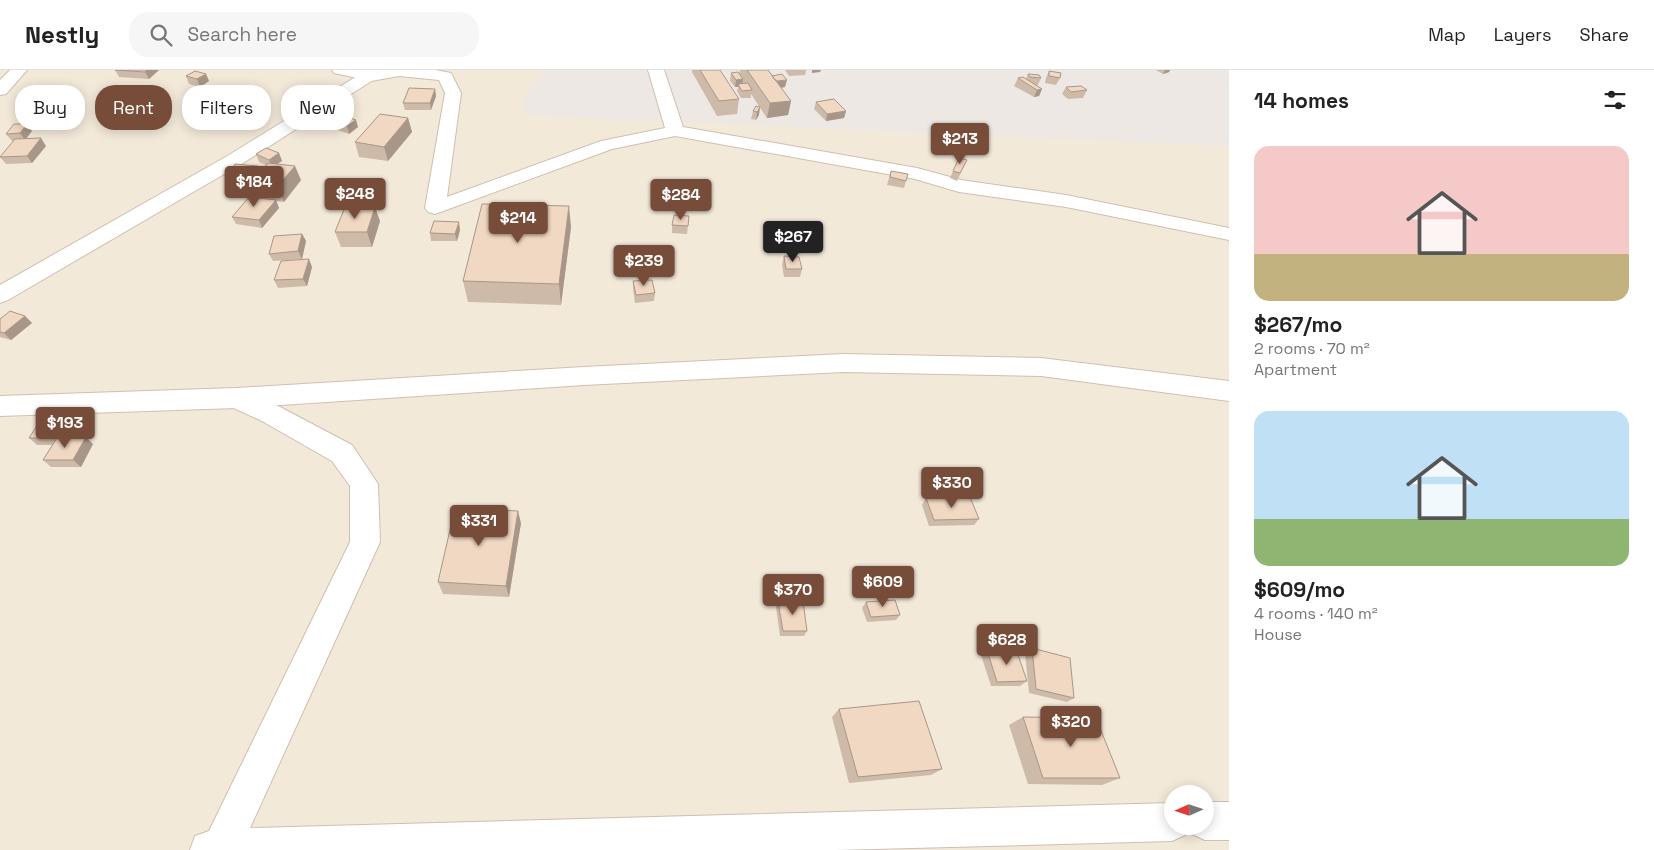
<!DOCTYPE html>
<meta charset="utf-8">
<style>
body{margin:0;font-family:"Space Grotesk",sans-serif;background:#f6f6f6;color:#222;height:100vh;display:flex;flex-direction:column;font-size:19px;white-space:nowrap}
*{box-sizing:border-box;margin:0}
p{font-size:16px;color:#767676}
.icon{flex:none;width:28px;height:28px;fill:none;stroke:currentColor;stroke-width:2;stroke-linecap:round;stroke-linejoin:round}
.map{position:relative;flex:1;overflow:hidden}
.panel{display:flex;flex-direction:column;background:#fff;width:425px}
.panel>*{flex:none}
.top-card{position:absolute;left:15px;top:15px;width:475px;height:45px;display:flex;gap:10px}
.needle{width:32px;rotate:267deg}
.fabs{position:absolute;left:1164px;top:715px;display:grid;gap:10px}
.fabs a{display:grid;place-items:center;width:50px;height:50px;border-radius:50%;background:#fff;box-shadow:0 2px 12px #0003;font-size:25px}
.price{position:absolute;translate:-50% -42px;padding:0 11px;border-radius:5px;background:#774c39;color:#fff;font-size:16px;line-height:32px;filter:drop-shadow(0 1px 2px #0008)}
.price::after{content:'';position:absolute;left:50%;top:30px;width:15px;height:11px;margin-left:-8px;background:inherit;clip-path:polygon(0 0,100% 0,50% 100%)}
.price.active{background:#222;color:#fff}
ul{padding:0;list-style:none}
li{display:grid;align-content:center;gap:10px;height:265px;padding:0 25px}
li span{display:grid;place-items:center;height:155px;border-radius:15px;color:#555}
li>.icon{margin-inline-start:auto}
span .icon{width:90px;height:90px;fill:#fffc;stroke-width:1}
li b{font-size:21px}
h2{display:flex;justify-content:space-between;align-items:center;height:60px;padding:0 25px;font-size:21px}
.pill{padding:0 18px;border-radius:20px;background:#fff;box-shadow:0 2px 12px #0003;font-size:18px;line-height:45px}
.pill.active{background:#774c39;color:#fff}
header{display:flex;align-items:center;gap:30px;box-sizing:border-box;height:70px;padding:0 25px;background:#fff;border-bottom:1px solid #e0e0e0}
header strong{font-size:24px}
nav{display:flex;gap:28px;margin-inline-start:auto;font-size:18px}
.search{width:350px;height:45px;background:#f6f6f6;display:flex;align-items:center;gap:12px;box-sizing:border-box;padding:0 18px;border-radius:20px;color:#767676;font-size:19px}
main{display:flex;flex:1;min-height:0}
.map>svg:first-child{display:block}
.residential{fill:#f3e9d9;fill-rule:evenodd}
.industrial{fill:#ede8e3}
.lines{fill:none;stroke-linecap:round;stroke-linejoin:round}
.minor-casing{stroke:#cebfb0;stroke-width:2}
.tertiary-casing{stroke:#cebfb0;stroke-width:2}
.secondary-casing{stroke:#d0c0ae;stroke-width:2}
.minor{fill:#fff;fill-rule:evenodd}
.tertiary{fill:#fff;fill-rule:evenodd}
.secondary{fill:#fff;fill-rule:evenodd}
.wall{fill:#cebaa8}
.shaded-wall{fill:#a89788}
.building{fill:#f0d8c3;stroke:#a89788}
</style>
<header>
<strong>Nestly</strong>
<div class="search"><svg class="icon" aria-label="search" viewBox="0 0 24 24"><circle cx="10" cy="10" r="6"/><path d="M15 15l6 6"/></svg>Search here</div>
<nav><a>Map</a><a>Layers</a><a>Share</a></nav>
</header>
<main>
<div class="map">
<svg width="1229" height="780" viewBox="0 0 1229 780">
<rect width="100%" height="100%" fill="#fcf6ea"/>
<path class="residential" d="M0,0H1229V780H0ZM1172,724H1205V756H1172Z"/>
<path class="industrial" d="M546,0H1229V76L523,45L524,27Z"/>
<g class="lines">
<defs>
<path id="minor" d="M10,0H27L6,24L0,25V10Z
M332,0H435L451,3L461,23L447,127L601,71L665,58L648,0H664L683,57L917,98L961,110L1066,125L1229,158V170L1066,137L959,122L915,109L675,66L612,79L435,144L428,142L425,138L445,23L439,10L399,6L371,11L334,3Z
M236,318L280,337L352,375L378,414L380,472L250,758L1172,733V756H1205V732H1229V770H1205L1192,764L1189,758L1185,765L1172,771L836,780H190L195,766L209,761L350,472V416L332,391L262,351L227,335L223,328L227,321Z"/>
<path id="tertiary" d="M367,0H386L384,3L243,93L8,230L0,233V215L229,85Z"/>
<path id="secondary" d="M844,284L1041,288L1229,311V331L1041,306L844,302L584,315L236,338L0,346V326L236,318L584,297Z"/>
</defs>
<use href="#minor" class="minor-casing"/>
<use href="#tertiary" class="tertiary-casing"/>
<use href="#secondary" class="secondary-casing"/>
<use href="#minor" class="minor"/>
<use href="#tertiary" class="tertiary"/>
<use href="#secondary" class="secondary"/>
</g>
<path class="wall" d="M115,0H159L149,9L119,7Z
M692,0H700L739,29L737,44L717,46L692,2Z
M740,0H768L772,6L785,17L781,18L791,31L788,45L767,48L751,24V28H741L737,21L738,17H735L730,11L731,3L739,4Z
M785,0H806L805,5L789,6Z
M1156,0H1170L1169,2L1163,4Z
M1049,1L1060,8L1056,15L1045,13L1046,8Z
M206,4L209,11L200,17L189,14L186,6Z
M1028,4L1041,8L1038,15H1036L1042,19L1039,26L1034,27L1014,16L1018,8L1026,9Z
M1066,17L1087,20L1083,28L1068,29L1062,24Z
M435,19L436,26L431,40H405L403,33Z
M228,24L216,42H201L197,34Z
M816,32L846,41L844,48L826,51L814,39Z
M756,36L759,45L756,50L751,49L753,41Z
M408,48L412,62L388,91L359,87L355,72Z
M335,52L358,57L349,64L338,60Z
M32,61L26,69L46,76L32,93L6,94L0,87L14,71H12L6,64Z
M279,83L282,91L277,94L301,110L284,132L276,131L279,138L262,158L236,154L232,147L256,128L250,114L253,111L233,110L229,102L261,101L266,95L259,92L256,84Z
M967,90L957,111L950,108L953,101Z
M891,101L906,111L904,118L887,115Z
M689,146L687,164L672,163V155Z
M380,151L372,177H341L335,162Z
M571,157L561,235L468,232L463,211Z
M460,160L457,171H431L430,163Z
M302,164L306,171L302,189L273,191L269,184Z
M784,186L802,199L800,207H784L782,194Z
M312,197L307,216L278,218L274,210Z
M633,211L655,223L654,231L635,233L633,219Z
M25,246L32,253L11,270L0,267V249Z
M76,353L68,367L93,374L81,397H51L43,390L52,375H37L29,368Z
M926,428L979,449L974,455L929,456L922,435Z
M521,453L509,527L443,524L438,512Z
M778,531L807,561L804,566H780L776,537Z
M866,532L900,545L896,550L867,552L862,538Z
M1032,578L1074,628L1067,632L1029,623L1025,584Z
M987,580L1027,611L1020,616H991L981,585Z
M839,639L942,699L931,705L849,713L832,647Z
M1023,647L1120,708L1102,715L1028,714L1009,655Z"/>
<path class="shaded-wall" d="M147,0H159L149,9L145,2Z
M812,0H821L820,2L812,3Z
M1165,0H1170L1169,2L1163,4Z
M206,4L209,11L200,17L197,9Z
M743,9L742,16L738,14V17H735L736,10Z
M787,10L785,17L773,19L774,12Z
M225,16L228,24L216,42L212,34Z
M435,19L436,26L431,40L430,33Z
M1042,19L1039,26L1034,27L1037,20Z
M791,31L788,45L767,48L770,33Z
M760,37L759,45L756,50L757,42Z
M846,41L844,48L826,51L827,44Z
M408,48L412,62L388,91L384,77Z
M356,50L358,57L349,64L347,56Z
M27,54L32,61L25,70L20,63Z
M41,68L46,76L32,93L27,86Z
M279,83L282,91L272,97L269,90Z
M258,96L262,103L256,111L252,103Z
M295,96L301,110L284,132L277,117Z
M276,130L279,138L262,158L259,150Z
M569,136L571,157L561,235L559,214Z
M375,137L380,151L372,177L367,162Z
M459,152L460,160L457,171L455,164Z
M302,164L306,171L302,189L298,181Z
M309,189L312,197L307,216L303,209Z
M25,246L32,253L11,270L4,263Z
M69,346L76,353L64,375L57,368Z
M86,367L93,374L81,397L73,390Z
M518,441L521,453L509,527L506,516Z"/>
<path class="building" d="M115,0H147L145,2Z
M700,0H720L739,29L719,31Z
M747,0H768L791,31L770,33Z
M195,1L206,4L197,9L186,6Z
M1049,1L1061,3L1060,8L1049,6Z
M738,2L743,9L736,10L731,3Z
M782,4L787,10L776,11L772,6Z
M1028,4L1039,5L1041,8L1030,7Z
M1023,7L1042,19L1037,20L1018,8Z
M748,13L752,20L742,21L738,14Z
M210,16H225L212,34H197Z
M1081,16L1087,20L1071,22L1066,17Z
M409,18L435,19L430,33H403Z
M834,29L846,41L827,44L816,32Z
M756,36L760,37L757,42L753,41Z
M380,44L408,48L384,77L355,72Z
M344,46L356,50L347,56L335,52Z
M14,54H27L20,63L6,64Z
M41,68L27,86L0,87L15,69Z
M266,78L279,83L269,90L256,84Z
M959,88L967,90L960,103L953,101Z
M268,93L295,96L277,117L250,114Z
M235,94L258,96L252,103L229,102Z
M891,101L908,104L906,111L890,107Z
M249,127L276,130L259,150L232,147Z
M482,134L569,136L559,214L463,211Z
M345,137H375L367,162H335Z
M674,145L689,146L688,156L672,155Z
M434,151L459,152L455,164L430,163Z
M302,164L298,181L269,184L274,166Z
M784,186L799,187L802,199H786Z
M309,189L303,209L274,210L281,191Z
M652,210L655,223L636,225L633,211Z
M10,241L25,246L4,263L0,262V249Z
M43,346H69L57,368H29Z
M86,367L73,390H43L57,368Z
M970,427L979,449L934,450L926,428Z
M455,438L518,441L506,516L438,512Z
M895,530L900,545L871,547L866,532Z
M778,531H803L807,561H783Z
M1032,578L1070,588L1074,628L1036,619Z
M1016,579L1027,611L997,612L987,580Z
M919,631L942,699L858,707L839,639Z
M1023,647L1096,648L1120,708H1043Z"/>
</svg>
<div class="fabs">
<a><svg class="needle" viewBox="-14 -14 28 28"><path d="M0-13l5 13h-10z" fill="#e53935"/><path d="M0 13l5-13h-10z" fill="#767676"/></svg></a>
</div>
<b class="price" style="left:960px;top:95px">$213</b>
<b class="price" style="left:254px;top:138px">$184</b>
<b class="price" style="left:355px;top:150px">$248</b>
<b class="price" style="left:681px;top:151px">$284</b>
<b class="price" style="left:518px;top:174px">$214</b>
<b class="price active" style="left:793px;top:193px">$267</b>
<b class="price" style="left:644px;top:217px">$239</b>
<b class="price" style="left:65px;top:379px">$193</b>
<b class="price" style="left:952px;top:439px">$330</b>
<b class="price" style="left:479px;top:477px">$331</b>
<b class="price" style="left:883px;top:538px">$609</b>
<b class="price" style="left:793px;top:546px">$370</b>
<b class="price" style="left:1007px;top:596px">$628</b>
<b class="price" style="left:1071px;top:678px">$320</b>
<div class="top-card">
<a class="pill">Buy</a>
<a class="pill active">Rent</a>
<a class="pill">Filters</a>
<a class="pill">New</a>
</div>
</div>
<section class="panel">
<h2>14 homes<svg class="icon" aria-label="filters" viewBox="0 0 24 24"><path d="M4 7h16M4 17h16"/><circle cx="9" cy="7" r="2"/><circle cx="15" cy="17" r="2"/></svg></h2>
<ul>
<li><span style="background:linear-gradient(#f6c9c9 70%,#c2b280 0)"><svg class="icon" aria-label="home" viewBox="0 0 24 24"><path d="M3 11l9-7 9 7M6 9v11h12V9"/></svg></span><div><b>$267/mo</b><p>2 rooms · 70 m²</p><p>Apartment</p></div></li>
<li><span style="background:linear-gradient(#bfe0f5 70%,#8fb573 0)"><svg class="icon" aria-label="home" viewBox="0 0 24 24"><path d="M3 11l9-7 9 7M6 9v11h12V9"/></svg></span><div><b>$609/mo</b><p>4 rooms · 140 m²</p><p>House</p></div></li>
</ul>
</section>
</main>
